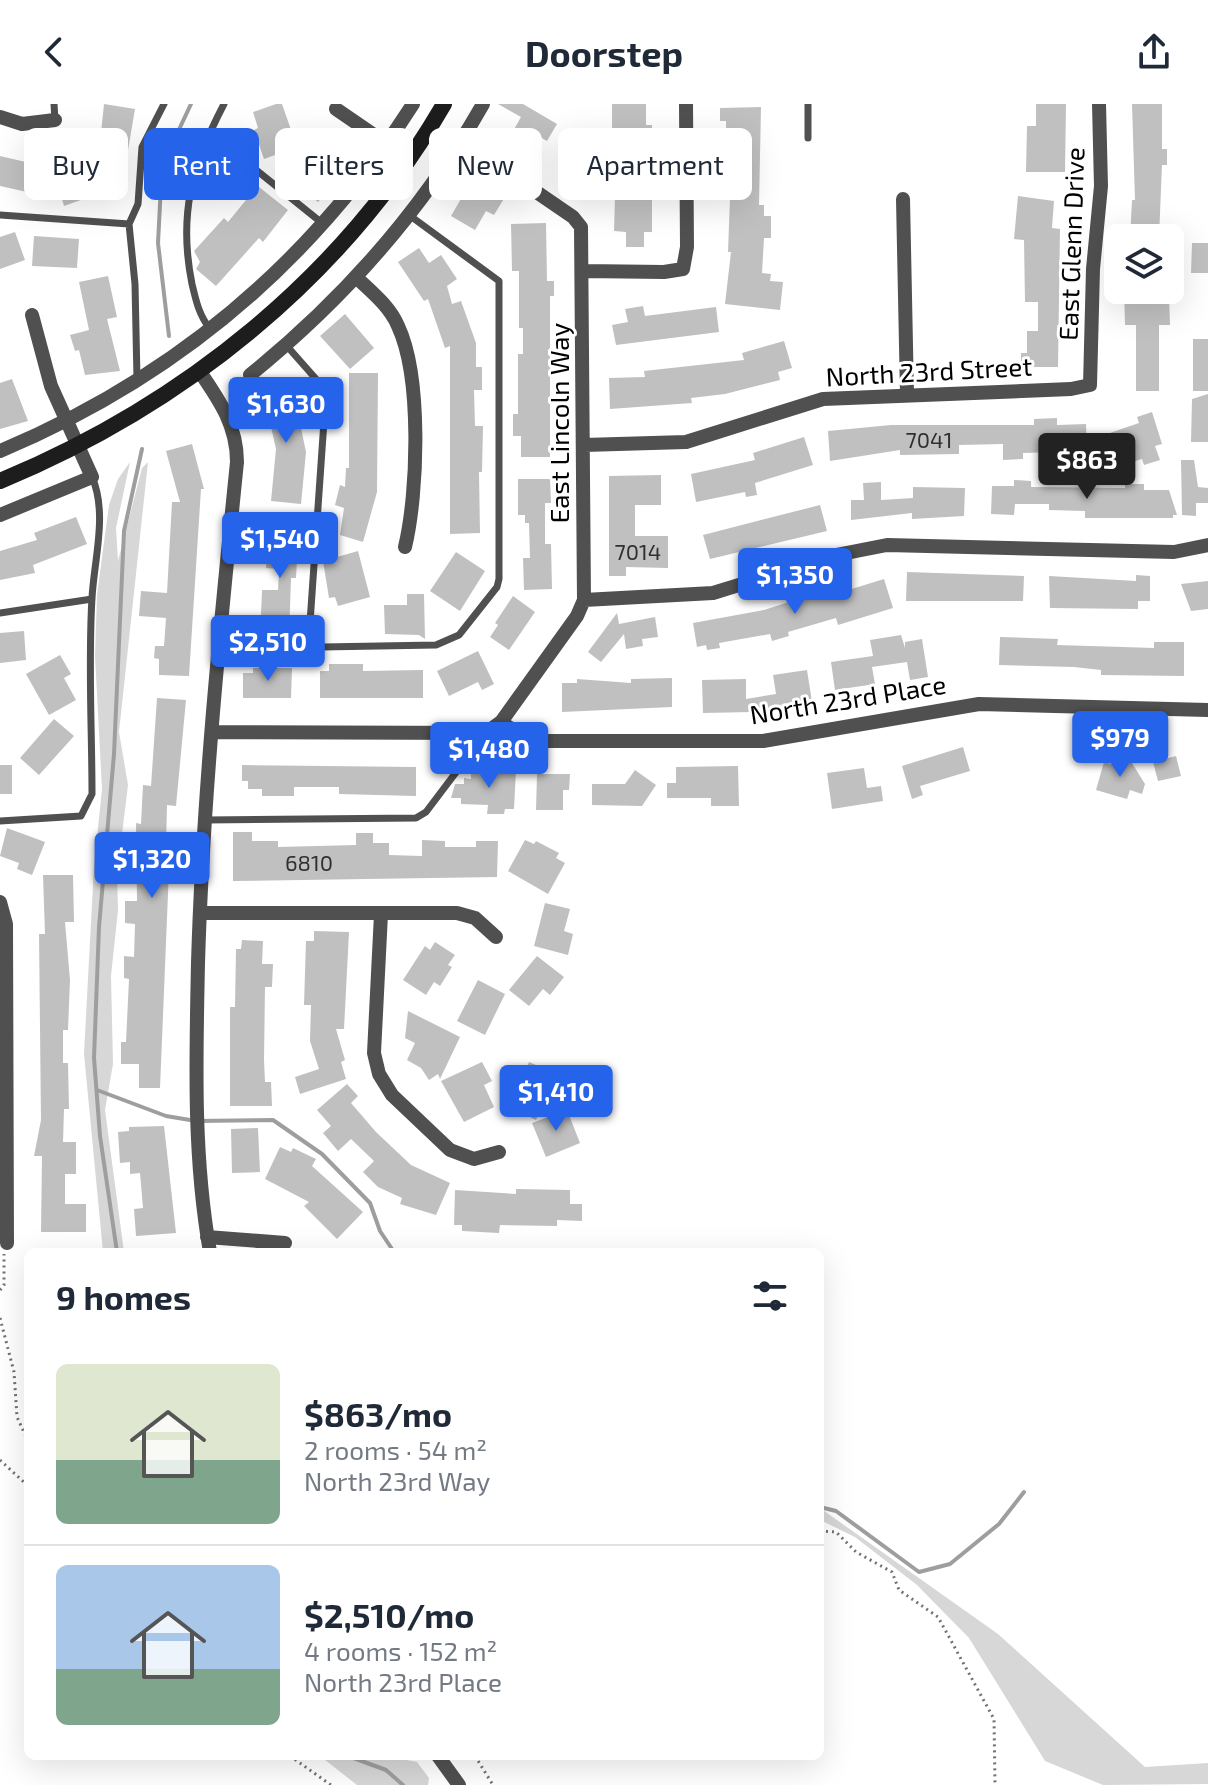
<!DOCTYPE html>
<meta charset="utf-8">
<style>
body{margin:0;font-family:"Exo 2",sans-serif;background:#f6f6f7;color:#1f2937;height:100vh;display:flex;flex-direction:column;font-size:30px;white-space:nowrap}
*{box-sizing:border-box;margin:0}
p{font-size:26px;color:#747a83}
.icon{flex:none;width:44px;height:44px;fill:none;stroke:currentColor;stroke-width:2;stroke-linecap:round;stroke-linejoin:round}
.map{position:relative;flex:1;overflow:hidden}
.panel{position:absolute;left:24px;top:1144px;width:800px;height:512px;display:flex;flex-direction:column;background:#fff;border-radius:12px;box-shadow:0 8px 32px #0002}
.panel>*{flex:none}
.top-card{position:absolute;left:24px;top:24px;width:800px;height:72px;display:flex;gap:16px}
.controls{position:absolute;left:1104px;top:120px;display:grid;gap:16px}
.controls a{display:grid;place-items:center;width:80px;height:80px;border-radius:12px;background:#fff;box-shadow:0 8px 32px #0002;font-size:40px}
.price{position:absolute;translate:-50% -68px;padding:0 18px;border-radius:8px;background:#2563eb;color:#fff;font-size:26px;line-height:52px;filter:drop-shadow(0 2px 4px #0008)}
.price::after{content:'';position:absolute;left:50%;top:48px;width:24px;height:18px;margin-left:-12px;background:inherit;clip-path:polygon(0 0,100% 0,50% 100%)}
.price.selected{background:#222;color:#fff}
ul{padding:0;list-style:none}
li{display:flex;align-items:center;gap:24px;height:200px;padding:0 32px}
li+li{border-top:2px solid #e0e1e3}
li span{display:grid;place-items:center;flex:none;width:224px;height:160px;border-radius:12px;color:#555}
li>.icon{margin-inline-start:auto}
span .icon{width:96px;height:96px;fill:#fffc;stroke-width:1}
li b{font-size:34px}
h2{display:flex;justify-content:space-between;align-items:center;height:96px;padding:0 32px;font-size:34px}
.pill{padding:0 28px;border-radius:12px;background:#fff;box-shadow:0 8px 32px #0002;font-size:28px;line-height:72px}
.pill.selected{background:#2563eb;color:#fff}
header{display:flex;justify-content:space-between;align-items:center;height:104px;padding:0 32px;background:#fff;font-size:36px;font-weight:700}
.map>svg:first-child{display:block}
.green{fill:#d7d7d7}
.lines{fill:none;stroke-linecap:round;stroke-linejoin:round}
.stream{stroke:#9e9e9e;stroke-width:4}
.building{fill:#c0c0c0}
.path{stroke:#727272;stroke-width:3;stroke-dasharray:2 4;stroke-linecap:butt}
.lane{stroke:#505050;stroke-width:7}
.street{stroke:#505050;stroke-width:14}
.secondary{stroke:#1d1d1d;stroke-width:16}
.labels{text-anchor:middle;stroke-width:6;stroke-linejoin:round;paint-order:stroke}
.number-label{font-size:22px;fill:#303030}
.street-label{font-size:26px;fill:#000;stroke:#fff}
</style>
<header><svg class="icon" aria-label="back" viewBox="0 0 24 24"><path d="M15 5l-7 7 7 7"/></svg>Doorstep<svg class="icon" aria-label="share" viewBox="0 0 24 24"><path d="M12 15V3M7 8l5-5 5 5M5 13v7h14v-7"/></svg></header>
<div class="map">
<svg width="1208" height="1681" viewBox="0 0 1208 1681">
<rect width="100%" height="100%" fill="#fff"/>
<path class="green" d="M130,358L116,424L118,457L142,364L148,358L119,628L128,681L117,771L118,806L111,872L113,960L105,1006L124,1148H103L84,950L94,762L102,685L95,552L97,491L109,401L118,375Z
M820,1404L998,1530L1145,1663L1208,1659V1680L1103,1681L1045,1657L969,1534L917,1481L855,1433L820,1416Z
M320,1652H385L417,1658L429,1674L428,1681H357Z"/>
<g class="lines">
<path class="stream" d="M169,232L158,139L162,62L191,0
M97,986L166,1012L196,1017L273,1016L322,1050L370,1099L380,1127L394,1148
M117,1148L100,1032L94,954L99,823L114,650L124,427L142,345
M820,1403L836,1407L919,1468L950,1460L999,1420L1024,1388
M348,1652L386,1666L403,1681"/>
</g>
<path class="building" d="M104,0L135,5L127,52L99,48Z
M276,0H282L297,43L264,55L254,26L258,24L253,8Z
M498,0H523L557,20L547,37L540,33L526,58L503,45L521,13Z
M612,0H646V21H652V128H644V143H626V128L614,127L615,92H622L623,36H612Z
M1036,0H1066L1065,68H1026L1027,22H1036Z
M1132,0H1162V45H1167V61H1162L1159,134H1130L1132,96H1135Z
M761,3L759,101H764V112H771V134H764L762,169L771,170L770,177L783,178L780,206L725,200L731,148H728L730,94H720L721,49H726V17H720V4Z
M305,42L319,50L324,44L347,63L318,98L283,68Z
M0,52L43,62L36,90L0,82Z
M100,53L109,86L64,102L53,64Z
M225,56L288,106L263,138L259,134L216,182L196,165L200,158L194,147L224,114L228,118L246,96L214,70Z
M473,74L505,93L494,111L486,107L475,126L451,112Z
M1018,92L1054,97L1052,124L1060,125L1058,263H1021V249H1027V227H1038V198H1025L1024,136L1014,135Z
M546,119L547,177H554V192H550V353H521V332H513V310H518V250H523V224H519V167H512L511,120Z
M15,128L25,156L0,165V133Z
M34,132L79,135L77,164L32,162Z
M1192,139H1208V169H1191Z
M419,144L429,159L441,151L457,175L447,182L452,200L461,197L476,239V263H482V286H474L475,322H483L482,368H479L480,429L450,430V242L445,244L428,195L424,197L398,158Z
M108,172L117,213L107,215L120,267L85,271L79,246L75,247L70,231L89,226L79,178Z
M1124,186H1163L1164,193L1169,192L1170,221H1159V287H1136V221H1125Z
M643,202L645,212L716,203L719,228L616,241L612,221L628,218L625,205Z
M345,210L374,244L350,265L320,232Z
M1193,235H1208V287H1193Z
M784,237L792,264L778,268L780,276L725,290L691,294L692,299L610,305L609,274L645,273L644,267L744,256L742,249Z
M349,269H378L377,388L363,438L340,431L344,404L335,401L340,381L345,383L346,364H349Z
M12,275L28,317L0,325V279Z
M292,281L306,348L301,400L271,397L276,345L263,287Z
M1208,290V338H1191L1192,295Z
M1152,308L1162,340L1155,342L1160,356L1144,361L1142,355L1125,360V355L1113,359L1104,331L1139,319L1137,313Z
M1057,314V321L1086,320L1087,347L1023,349V355L1003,356V340L959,341V350L900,351V346L830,357L828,327L891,321H1034V315Z
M804,333L813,361L755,379L757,391L746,393L745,388L696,398L691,370L755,356L753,349Z
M192,340L204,385H201L189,572L159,571V555L154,554L155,542H164L166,514L139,512L141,487L167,489L172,398H180L166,347Z
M1181,356H1194L1198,383L1208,384V399H1196V412L1182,411Z
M661,371V401H635V432H668V464L626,463V472H609V372Z
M518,375H550L551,399H545V440H551L552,485L524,486L523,454H530L529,419H525V411H518Z
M1014,376L1031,377V383L1125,384V380H1144V386H1169L1177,411H1173V414H1085V407L1049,406V400H1015L1014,411L991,410L992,382H1014Z
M881,378V396L913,394V383L965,384L964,412L912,415V409L851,416V396H864L863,379Z
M820,401L827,427L710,455L703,431Z
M76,413L87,440L33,461L35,469L0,476V447L37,436L34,429Z
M269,418L299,420L296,474H291L289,534L260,533L262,486H278L279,465L266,464Z
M358,447L370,493L338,502L335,493L329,494L323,457Z
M456,448L485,467L460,507L430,487Z
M907,468L1024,472L1023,497H906Z
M1136,471L1150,472V497H1138V505L1050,504L1049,472L1136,477Z
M884,475L893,504L838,521L836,514L788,528L789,532L772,537L770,530L719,539L720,544L707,546L706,541L697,543L693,519L764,506L814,490L816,496Z
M1208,477V505L1191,507L1181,480Z
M407,490H424L425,535L419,531L385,530L384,501H407Z
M513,492L535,508L509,546L490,533L498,521L495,519Z
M617,509L619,520L655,513L658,533L642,535L643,542L626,545L624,530L601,558L588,548Z
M24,527L26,556L0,559V529Z
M901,531L905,544V538L922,535L928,573L910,576L907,558L872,563L875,580L835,586L831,558L873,552L870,536Z
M1000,533L1058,535L1057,541L1123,543L1154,544V538H1184V572L1101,571V566L1074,563L999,561Z
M478,547L494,580L482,586L478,578L449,592L437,567Z
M60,551L71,570L64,574L76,596L49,611L26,570Z
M329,560H363V567L423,566V594H320V567H329Z
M253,564H292L291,594H243V569H253Z
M807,566L812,598L752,608L703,609L702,576L746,575V595L776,590L773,571Z
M672,574V603L562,608V579H577V575L631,579V575Z
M157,594L186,596L176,702L167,701L166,741H170L160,984H139V960H121V938H126L129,875L124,874V852L134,853L135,820L125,819V797H137L136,719L141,720L143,681L151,682Z
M54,615L74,632L39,671L20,654Z
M963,643L970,667L920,682L923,691L912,695L902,662Z
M1176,652L1181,672L1158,677L1153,658Z
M1121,655L1130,656L1145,680L1142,690L1130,686L1127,695L1096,686L1104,658L1114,661Z
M0,661H12V690H0Z
M242,661L416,663V692L339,690V683H294V692H262V685H248V677H242Z
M738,662L739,702H711V694H667V679H676V663Z
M864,664L867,684L881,682L883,697L832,705L827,669Z
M471,665L516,666L514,705H505L504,710H487L488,701L461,700V694H451L455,680H464V674L471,675Z
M635,666L656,681L642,702L592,701V680H625Z
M537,670H570L569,686H563V706H536Z
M7,724L45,738L32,771L17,765L19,759L0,752Z
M233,728H252V737H278V743L356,741V729H373V739H389V751L422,752V736L445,737V743H476V737H498L497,773L233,777Z
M525,736L534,740L536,737L559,749L556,754L565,759L548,790L508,767Z
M43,771H73L74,818H65L70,876L68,926H63V959H68L69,1005H64L63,1038H76V1070H65V1100H86V1128H41L42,1052H34L41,1016L39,830H45Z
M545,799L570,805L564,827L573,830L568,851L534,842Z
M314,827L349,828L344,925H336L345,956L341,958L346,975L300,990L295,973L319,965L310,937L311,901H304L306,837H314Z
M242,836L263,837L262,860H273L272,883H265L264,956L265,978H271L272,1002H230V903H235L236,845H241Z
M435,838L455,851L448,861L452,863L440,882L434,878L426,891L403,876L425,842L430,846Z
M537,852L564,873L550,891L543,885L529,902L509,886Z
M478,876L505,890L485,931L457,917Z
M408,907L460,933L440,975L438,970L429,976L421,964L407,956L415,939L405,934Z
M482,958L492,977L484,981L494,1003L464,1018L441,977Z
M529,958L552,968L545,984L549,986L536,1016L505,1001L520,967L524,969Z
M347,980L358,992L351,999L376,1028L411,1061L450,1079L436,1111L400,1100L402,1094L378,1083L363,1068L374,1057L351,1035L338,1047L323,1029L331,1022L317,1006Z
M567,1006L580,1039L546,1053L532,1019Z
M164,1022L176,1129L136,1132L134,1105L143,1104L140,1069L130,1070V1058L120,1059L118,1028L129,1027V1023Z
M258,1024L260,1068L232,1069L231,1025Z
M280,1043L291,1048L293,1044L316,1055L312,1062L363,1108L337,1135L304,1102L309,1098L265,1075Z
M516,1085L570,1086V1100H582V1117L557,1116V1122L500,1121L499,1129L462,1127V1121H454L455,1086L516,1090Z"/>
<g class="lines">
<path class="path" d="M0,1186L4,1181V1150
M0,1214L14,1268L17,1313L28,1337
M0,1356L28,1382
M820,1427L836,1428L856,1448L892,1468L899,1486L938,1513L994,1615L995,1681
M290,1652L331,1681
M475,1652L493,1681"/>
<path class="lane" d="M54,0L55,16
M808,0V34
M210,29L322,119
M0,111L129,120
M210,225C199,211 196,197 192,180C178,111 192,61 224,0
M286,241L316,275L324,317L309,533L322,543L436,541L459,531L497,483L499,475V177L409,111
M137,275L135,180L129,120L138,100L142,43L164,0
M0,509L92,495
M206,716L416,714L426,708L485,630
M0,717L81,712L92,690C92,625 88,559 92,494C94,456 108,409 92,373"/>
<path class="street" d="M336,5L409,55
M0,13L22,20L55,16
M903,95L907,290
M584,167L664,168L683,165L687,143L686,0
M358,175C373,189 390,203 398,222C422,273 418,389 405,443
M200,268C220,297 237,322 237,358C220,525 203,691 198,859C196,956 193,1052 210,1148
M250,271C345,194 423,106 483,0
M584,341L686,338L823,295L1071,285L1090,281L1093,165L1101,82L1099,0
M0,347C173,275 312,158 413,0
M0,411L92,373L51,282L32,211
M584,496L713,489L836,451L887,441L1174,448L1208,441
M501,618L529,637H763L979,600L1208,606
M212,628L486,629L501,618L577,512L584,496L581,123L573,113L462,37
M0,798L6,820L7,1139
M200,809H457L475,814L496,833
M381,810L374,949L379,970L392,991L450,1046L474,1055L499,1048
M207,1133L285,1139
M438,1652L459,1681"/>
<path class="secondary" d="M0,377C183,301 344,173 444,0"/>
</g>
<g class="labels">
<g class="number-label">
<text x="929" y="344">7041</text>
<text x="638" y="456">7014</text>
<text x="309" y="767">6810</text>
</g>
<g class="street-label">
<text transform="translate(1072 140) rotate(-88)" y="9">East Glenn Drive</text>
<text transform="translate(929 268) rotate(-3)" y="9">North 23rd Street</text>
<text transform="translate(560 319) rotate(-90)" y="9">East Lincoln Way</text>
<text transform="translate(848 596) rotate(-9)" y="9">North 23rd Place</text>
</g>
</g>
</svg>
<div class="controls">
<a><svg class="icon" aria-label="layers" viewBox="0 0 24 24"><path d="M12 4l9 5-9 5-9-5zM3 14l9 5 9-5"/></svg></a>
</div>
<b class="price" style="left:286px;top:341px">$1,630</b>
<b class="price selected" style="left:1087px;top:397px">$863</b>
<b class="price" style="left:280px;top:476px">$1,540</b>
<b class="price" style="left:795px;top:512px">$1,350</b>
<b class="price" style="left:268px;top:579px">$2,510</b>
<b class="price" style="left:1120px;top:675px">$979</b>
<b class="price" style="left:489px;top:686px">$1,480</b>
<b class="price" style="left:152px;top:796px">$1,320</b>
<b class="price" style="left:556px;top:1029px">$1,410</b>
<div class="top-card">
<a class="pill">Buy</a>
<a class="pill selected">Rent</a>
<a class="pill">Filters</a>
<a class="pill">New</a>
<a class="pill">Apartment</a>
</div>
<section class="panel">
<h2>9 homes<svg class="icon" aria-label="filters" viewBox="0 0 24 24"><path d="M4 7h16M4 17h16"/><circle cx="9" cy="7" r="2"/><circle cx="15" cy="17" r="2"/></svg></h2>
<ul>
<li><span style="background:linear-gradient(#dfe7d0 60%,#7fa58c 0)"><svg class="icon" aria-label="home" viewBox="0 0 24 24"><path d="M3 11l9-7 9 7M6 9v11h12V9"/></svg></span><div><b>$863/mo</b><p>2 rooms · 54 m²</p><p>North 23rd Way</p></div></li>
<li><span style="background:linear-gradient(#a9c7e8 65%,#7fa58c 0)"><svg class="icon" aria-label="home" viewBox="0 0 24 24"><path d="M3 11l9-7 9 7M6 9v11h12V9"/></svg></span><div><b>$2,510/mo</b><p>4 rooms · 152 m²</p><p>North 23rd Place</p></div></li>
</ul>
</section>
</div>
